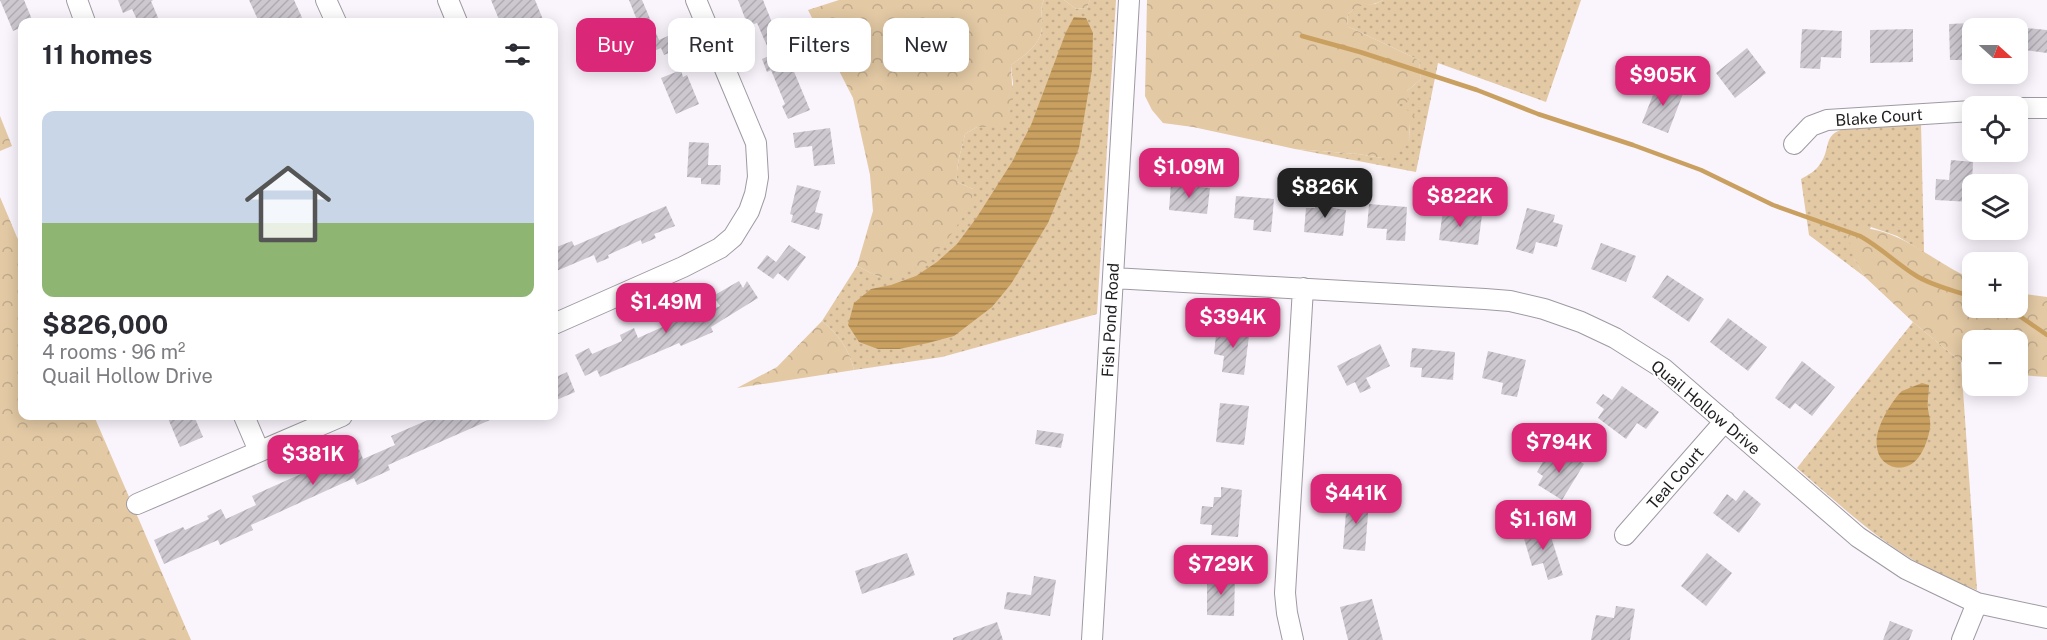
<!DOCTYPE html>
<meta charset="utf-8">
<style>
body{margin:0;font-family:"Public Sans",sans-serif;background:#f2f2f3;color:#2b2b33;height:100vh;display:flex;flex-direction:column;font-size:22px;white-space:nowrap}
*{box-sizing:border-box;margin:0}
p{font-size:20px;color:#7c7c81}
.icon{flex:none;width:33px;height:33px;fill:none;stroke:currentColor;stroke-width:2;stroke-linecap:round;stroke-linejoin:round}
.map{position:relative;flex:1;overflow:hidden}
.drawer{position:absolute;left:18px;top:18px;width:540px;height:402px;display:flex;flex-direction:column;background:#fff;border-radius:12px;box-shadow:0 3px 15px #0003}
.drawer>*{flex:none}
.banner{position:absolute;left:576px;top:18px;width:570px;height:54px;display:flex;gap:12px}
.needle{width:39px;rotate:111deg}
.buttons{position:absolute;left:1962px;top:18px;display:grid;gap:12px}
.buttons a{display:grid;place-items:center;width:66px;height:66px;border-radius:12px;background:#fff;box-shadow:0 3px 15px #0003;font-size:30px}
.price{position:absolute;translate:-50% -51px;padding:0 14px;border-radius:12px;background:#db2777;color:#fff;font-size:20px;line-height:39px;filter:drop-shadow(0 2px 3px #0008)}
.price::after{content:'';position:absolute;left:50%;top:36px;width:18px;height:14px;margin-left:-9px;background:inherit;clip-path:polygon(0 0,100% 0,50% 100%)}
.price.selected{background:#222;color:#fff}
ul{padding:0;list-style:none}
li{display:grid;align-content:center;gap:12px;height:318px;padding:0 24px}
li+li{border-top:2px solid #e1e1e2}
li span{display:grid;place-items:center;height:186px;border-radius:12px;color:#555}
li>.icon{margin-inline-start:auto}
span .icon{width:108px;height:108px;fill:#fffc;stroke-width:1}
li b{font-size:26px}
h2{display:flex;justify-content:space-between;align-items:center;height:72px;padding:0 24px;font-size:26px}
.tag{padding:0 21px;border-radius:12px;background:#fff;box-shadow:0 3px 15px #0003;font-size:21px;line-height:54px}
.tag.selected{background:#db2777;color:#fff}
.map>svg:first-child{display:block}
.grass{fill:url(#grass-dots)}
.forest{fill:url(#forest-crowns)}
.water{fill:url(#water-rules)}
.lines{fill:none;stroke-linecap:round;stroke-linejoin:round}
.stream{stroke:#c9a060;stroke-width:4.5}
.building{fill:url(#building-hatch)}
.minor-casing{stroke:#9f9aa1;stroke-width:22}
.minor{stroke:#fff;stroke-width:20}
.labels{text-anchor:middle;stroke-width:4.5;stroke-linejoin:round;paint-order:stroke}
.street-label{font-size:16px;fill:#1f1d20;stroke:#fff}
</style>
<div class="map">
<svg width="2047" height="640" viewBox="0 0 2047 640">
<defs>
<pattern id="grass-dots" width="8" height="8" patternUnits="userSpaceOnUse" patternTransform="scale(1.5)"><rect width="8" height="8" fill="#e3c9a4"/><path d="M2 2h.1M6 6h.1" fill="none" stroke="#c2ac8d" stroke-width="1.8" stroke-linecap="round"/></pattern>
<pattern id="forest-crowns" width="20" height="18" patternUnits="userSpaceOnUse" patternTransform="scale(1.5)"><rect width="20" height="18" fill="#e3c9a4"/><path d="M2 6a3 3 0 1 1 6 0M12 15a3 3 0 1 1 6 0" fill="none" stroke="#c2ac8d"/></pattern>
<pattern id="water-rules" width="6" height="5" patternUnits="userSpaceOnUse" patternTransform="scale(1.5)"><rect width="6" height="5" fill="#c9a060"/><path d="M0 2.5h6" fill="none" stroke="#a3824f"/></pattern>
<pattern id="building-hatch" width="6" height="6" patternUnits="userSpaceOnUse" patternTransform="scale(1.5)"><rect width="6" height="6" fill="#cdc8d0"/><path d="M-1 1l2-2M0 6l6-6M5 7l2-2" fill="none" stroke="#b0abb2"/></pattern>
</defs>
<rect width="100%" height="100%" fill="#faf4fc"/>
<path class="grass" d="M1044,0H1064L1076,9L1087,8L1090,0H1116L1097,314L942,357L854,370C849,349 839,335 822,321L857,266L879,277L973,189L957,182C956,163 961,153 965,134L977,127H998L1013,84L1011,65C1025,55 1043,44 1042,24C1042,16 1040,7 1044,0Z
M1383,0H1581L1546,102L1438,63L1416,172L1295,149L1358,154L1382,158L1409,140L1410,123L1397,105L1407,91L1421,79L1419,60L1347,26L1348,14L1359,5L1375,4Z
M1921,124L1924,252L1897,236L1871,227L1854,259L1865,277L1809,235L1801,179C1808,175 1816,171 1820,164C1832,148 1821,135 1846,128Z
M1913,322L1961,362L1977,590C1902,564 1855,518 1797,468Z"/>
<path class="forest" d="M839,0H1044C1040,7 1042,16 1042,24C1043,44 1025,55 1011,65L1013,103L1006,124L998,127H977L965,134C961,153 956,163 957,182L973,189L971,205L950,236L927,263L898,276L879,277L857,266L873,211L870,175L853,98L808,10Z
M1064,0H1090L1087,8L1076,9Z
M1147,0H1383C1367,9 1364,0 1348,14L1347,26L1419,60L1421,79L1407,91L1408,102L1397,105L1415,114L1410,123L1409,140L1396,156L1382,158L1358,154L1295,149L1193,127L1163,123L1152,110L1145,96Z
M0,116L12,146L0,151Z
M0,197L22,249V416H94L191,640H0Z
M1852,227C1902,228 1929,260 1972,279V308H2018V293L2047,297V377L2018,375V340H1972V366L1961,362L1913,322L1865,277L1854,259L1848,235Z
M822,321C839,335 849,349 854,370L737,388L777,367Z"/>
<path class="water" d="M1074,17L1086,18L1093,33L1092,70L1079,148L1048,223L1011,284L992,307L954,336L928,343L899,349H878L859,342L848,325L854,303L871,289L891,285L916,276L937,262L957,244L977,217L1012,162L1031,125L1066,32Z
M1922,383L1929,385C1929,393 1927,401 1928,409C1929,416 1931,421 1930,428C1929,436 1924,451 1918,458C1905,475 1879,468 1877,447C1874,430 1888,408 1898,395L1902,391Z"/>
<g class="lines">
<path class="stream" d="M1302,36L1360,52L1477,90L1538,114L1633,145L1701,170L1773,205L1860,236C1880,247 1896,263 1915,275C1932,286 1953,290 1972,297
M1998,308L2021,317L2047,335"/>
</g>
<path class="building" d="M0,0H24L33,22H22V27L13,31Z
M118,0H153L151,1L159,20L152,22H138L132,9L123,13Z
M249,0H294L304,22H259Z
M491,0H535L544,22H500Z
M629,0H642L659,40L670,35L676,50L664,55L661,48L642,56L631,28L639,25Z
M738,0H763L775,30L782,28L795,60L790,62L810,110L788,119L782,106L785,104L771,70L767,72L762,59L771,55L757,23L748,26Z
M1972,23V60H1950L1949,24Z
M2026,28L2047,30V53L2024,50Z
M1802,29L1842,31L1841,58L1821,57L1820,69L1800,68Z
M1913,29V62L1870,63V30Z
M1747,48L1766,73L1735,98L1716,73Z
M681,70L683,77L687,75L699,104L676,114L661,78Z
M1658,82L1684,91L1668,133L1642,123Z
M830,128L835,164L814,166L812,146L795,148L793,133Z
M689,142L709,143L708,165H721L720,185L701,184V178L687,177Z
M1951,160L1973,162L1971,202L1935,200L1936,179L1949,180Z
M1171,184L1210,188L1207,214L1169,210Z
M797,185L821,191L815,212L823,214L819,230L791,222L793,215L790,214Z
M1236,196L1274,199L1271,232L1253,230L1254,220L1234,218Z
M1316,199L1334,201L1333,208L1346,210L1343,236L1304,232L1306,208H1315Z
M1369,204L1407,207L1405,241L1386,240L1387,229L1367,228Z
M666,206L675,226L654,234L656,238L642,244L641,240L608,255L609,258L597,263L594,255L554,272V248L572,241L574,246Z
M1527,208L1555,215L1553,222L1563,225L1557,247L1536,242L1533,254L1516,249Z
M1443,210L1482,215L1478,245L1439,240Z
M1601,243L1636,256L1626,282L1591,269Z
M789,245L806,257L788,281L778,273L773,279L757,268L767,255L776,262Z
M1667,275L1704,299L1689,322L1652,297Z
M739,281L743,288L747,281L758,298L711,327L713,332L681,346L679,343L600,377L597,370L585,376L575,355L589,348L592,354L622,341L620,335L634,328L638,338L669,324L665,315L680,309L685,320L693,316V318L720,306L713,296Z
M1728,318L1767,347L1748,371L1710,342Z
M1228,325L1250,328L1244,375L1222,372L1224,356L1214,354L1216,335L1226,336Z
M1380,344L1390,366L1366,378L1371,388L1360,393L1355,382L1347,386L1337,366Z
M1412,348L1455,352L1453,380L1421,377L1422,368L1410,367Z
M1488,351L1526,360L1517,397L1501,394L1503,383L1482,378Z
M1802,361L1835,387L1812,416L1795,403L1790,409L1775,398Z
M567,372L575,392L554,401V378Z
M1622,386L1659,412L1646,429L1637,423L1626,439L1598,418L1604,409L1596,403L1603,394L1612,400Z
M1220,403L1249,406L1244,445L1216,442Z
M167,416H194L203,437L180,447Z
M437,416H499L388,465L390,470L357,485L354,478L251,525L253,530L220,545L218,540L164,564L154,540L183,527L185,530L209,519L207,516L221,509L226,519L256,505L252,496L312,469L314,474L346,459L344,455L359,449L363,459L395,445L391,436Z
M1037,430L1064,434L1061,448L1035,444Z
M1565,452L1584,464L1562,500L1538,485L1543,476L1537,472L1547,455L1558,462Z
M1221,487L1242,490L1238,537L1211,535L1212,525L1200,524L1202,506L1213,507L1214,497H1221Z
M1744,490L1761,504L1739,533L1713,513L1727,494L1736,501Z
M1347,500L1369,502L1365,551L1343,549Z
M1547,524L1563,575L1548,580L1543,563L1532,566L1522,532Z
M907,553L915,575L862,594L855,571Z
M1707,553L1732,573L1706,606L1681,586Z
M1034,576L1056,580L1050,616L1004,609L1007,592L1031,595Z
M1207,577H1235L1234,616L1207,615Z
M1372,599L1383,640H1348L1340,607Z
M1616,606L1635,609L1630,640H1591L1596,615L1614,618Z
M1890,621L1913,630L1909,640H1883Z
M997,622L1003,640H953V638Z"/>
<g class="lines">
<defs>
<path id="minor" d="M77,0L85,22
M326,0L336,22
M448,0L457,22
M2018,108H2047
M1794,144L1811,126L1827,120L1972,111
M1113,278L1485,299L1510,301L1544,309L1581,322L1615,338L1664,369L1858,537L1906,569L1977,603L2047,618
M554,324L683,267L720,248L733,237L749,211L755,194L758,177L756,143L696,0
M244,416L259,451
M137,504L342,416
M1625,535L1725,421
M1092,640L1129,0
M1293,640L1287,613L1285,593L1303,288
M1962,640L1977,603"/>
</defs>
<use href="#minor" class="minor-casing"/>
<use href="#minor" class="minor"/>
</g>
<g class="labels">
<g class="street-label">
<text transform="translate(1879 117) rotate(-4)" y="6">Blake Court</text>
<text transform="translate(1110 320) rotate(-87)" y="6">Fish Pond Road</text>
<text transform="translate(1706 407) rotate(40)" y="6">Quail Hollow Drive</text>
<text transform="translate(1675 478) rotate(-49)" y="6">Teal Court</text>
</g>
</g>
</svg>
<div class="buttons">
<a><svg class="needle" viewBox="-14 -14 28 28"><path d="M0-13l5 13h-10z" fill="#e53935"/><path d="M0 13l5-13h-10z" fill="#7c7c81"/></svg></a>
<a><svg class="icon" aria-label="locate" viewBox="0 0 24 24"><circle cx="12" cy="12" r="6"/><path d="M12 2v4M12 18v4M2 12h4M18 12h4"/></svg></a>
<a><svg class="icon" aria-label="layers" viewBox="0 0 24 24"><path d="M12 4l9 5-9 5-9-5zM3 14l9 5 9-5"/></svg></a>
<a>+</a>
<a>−</a>
</div>
<b class="price" style="left:1663px;top:107px">$905K</b>
<b class="price" style="left:1189px;top:199px">$1.09M</b>
<b class="price selected" style="left:1325px;top:219px">$826K</b>
<b class="price" style="left:1460px;top:228px">$822K</b>
<b class="price" style="left:666px;top:334px">$1.49M</b>
<b class="price" style="left:1233px;top:349px">$394K</b>
<b class="price" style="left:1559px;top:474px">$794K</b>
<b class="price" style="left:313px;top:486px">$381K</b>
<b class="price" style="left:1356px;top:525px">$441K</b>
<b class="price" style="left:1543px;top:551px">$1.16M</b>
<b class="price" style="left:1221px;top:596px">$729K</b>
<div class="banner">
<a class="tag selected">Buy</a>
<a class="tag">Rent</a>
<a class="tag">Filters</a>
<a class="tag">New</a>
</div>
<section class="drawer">
<h2>11 homes<svg class="icon" aria-label="filters" viewBox="0 0 24 24"><path d="M4 7h16M4 17h16"/><circle cx="9" cy="7" r="2"/><circle cx="15" cy="17" r="2"/></svg></h2>
<ul>
<li><span style="background:linear-gradient(#c9d6e8 60%,#8fb573 0)"><svg class="icon" aria-label="home" viewBox="0 0 24 24"><path d="M3 11l9-7 9 7M6 9v11h12V9"/></svg></span><div><b>$826,000</b><p>4 rooms · 96 m²</p><p>Quail Hollow Drive</p></div></li>
</ul>
</section>
</div>
